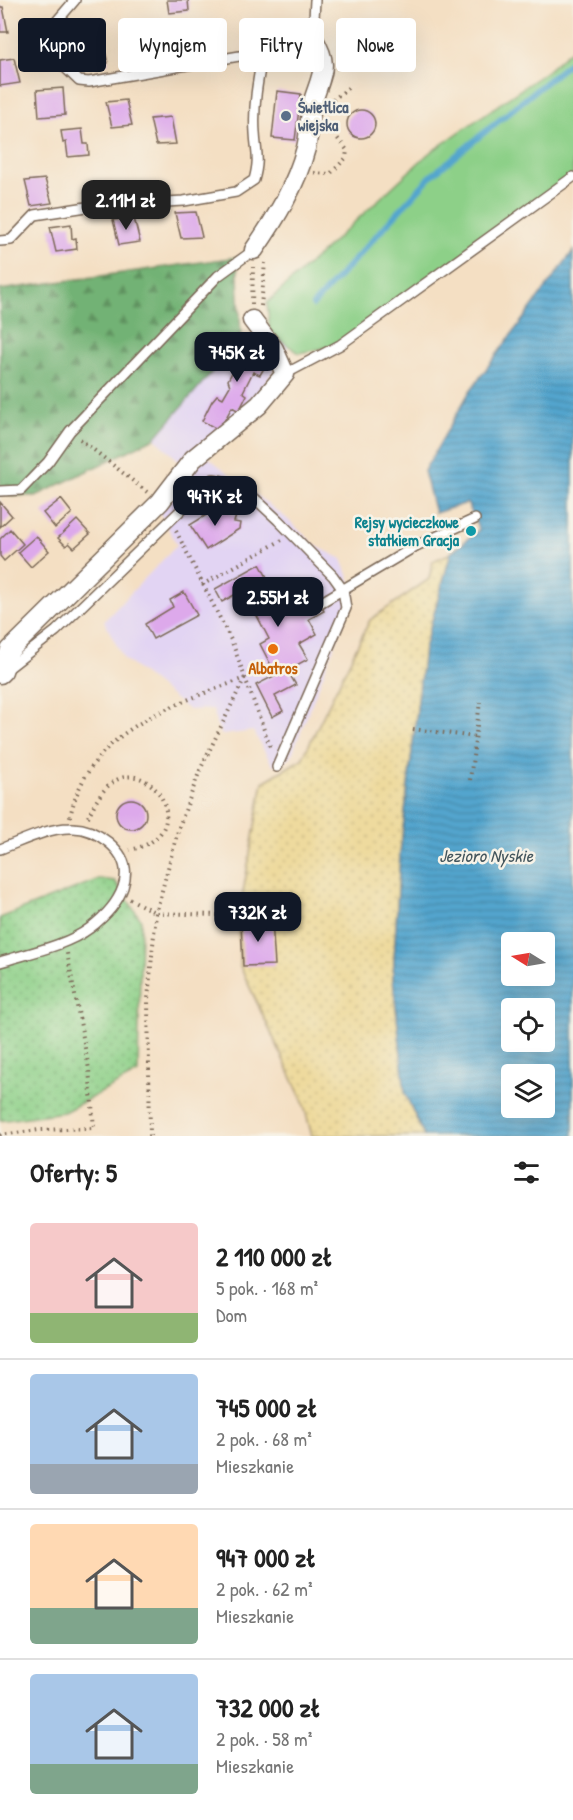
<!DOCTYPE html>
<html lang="pl">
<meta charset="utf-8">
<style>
body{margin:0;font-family:"Patrick Hand",sans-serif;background:#f2f2f2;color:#222;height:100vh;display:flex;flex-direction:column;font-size:22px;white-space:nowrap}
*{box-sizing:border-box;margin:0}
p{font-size:20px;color:#767676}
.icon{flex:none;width:33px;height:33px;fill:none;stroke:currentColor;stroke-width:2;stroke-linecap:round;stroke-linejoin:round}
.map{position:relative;height:1136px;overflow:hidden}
.drawer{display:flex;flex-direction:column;background:#fff;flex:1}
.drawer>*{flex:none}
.banner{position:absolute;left:18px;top:18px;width:537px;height:54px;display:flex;gap:12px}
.needle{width:39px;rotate:281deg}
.buttons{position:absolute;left:501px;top:932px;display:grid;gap:12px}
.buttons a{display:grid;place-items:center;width:54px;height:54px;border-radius:6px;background:#fff;box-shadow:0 6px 24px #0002;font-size:30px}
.price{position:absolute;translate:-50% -51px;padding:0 14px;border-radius:12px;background:#111827;color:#fff;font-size:20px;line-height:39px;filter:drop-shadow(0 2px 3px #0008)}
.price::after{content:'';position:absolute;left:50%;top:36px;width:18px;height:14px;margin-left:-9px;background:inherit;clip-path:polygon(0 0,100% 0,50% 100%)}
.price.on{background:#222;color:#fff}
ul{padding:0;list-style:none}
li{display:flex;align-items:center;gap:18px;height:150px;padding:0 30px}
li+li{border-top:2px solid #e0e0e0}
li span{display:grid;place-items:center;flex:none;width:168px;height:120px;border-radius:6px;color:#555}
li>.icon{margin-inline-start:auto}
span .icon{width:72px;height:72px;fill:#fffc;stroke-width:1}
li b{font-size:26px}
h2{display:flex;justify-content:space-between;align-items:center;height:72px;padding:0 30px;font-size:26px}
.tag{padding:0 21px;border-radius:6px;background:#fff;box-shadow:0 6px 24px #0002;font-size:21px;line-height:54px}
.tag.on{background:#111827;color:#fff}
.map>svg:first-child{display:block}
.built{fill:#e2d4f3}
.grass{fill:#8dd088;stroke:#647d53;stroke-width:1.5}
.forest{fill:url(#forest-firs);stroke:#566e49;stroke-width:1.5}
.sand{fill:url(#sand-dots);stroke:#94825e;stroke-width:1.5}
.park{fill:url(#park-dots);stroke:#647d53;stroke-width:1.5}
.water{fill:url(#water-rules);stroke:#476876;stroke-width:1.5;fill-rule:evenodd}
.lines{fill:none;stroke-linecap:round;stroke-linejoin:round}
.stream{stroke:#53a5ce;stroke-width:6}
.building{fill:#dda9eb}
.lane-casing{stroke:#7c6958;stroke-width:12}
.street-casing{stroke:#7c6958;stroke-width:21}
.path{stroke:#7c6958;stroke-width:4;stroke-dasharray:1.5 4.5;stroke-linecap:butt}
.lane{stroke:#fff;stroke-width:9}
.street{stroke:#fff;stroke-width:18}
.service-dot{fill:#5c6f8a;stroke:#f7f3e8;stroke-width:2}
.culture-dot{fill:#0f9aa8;stroke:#f7f3e8;stroke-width:2}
.food-dot{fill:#e8710a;stroke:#f7f3e8;stroke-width:2}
.labels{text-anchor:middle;stroke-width:5;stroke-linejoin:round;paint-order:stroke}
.service-label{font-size:16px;font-weight:bold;fill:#4e5e75;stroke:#f7f3e8;text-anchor:start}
.culture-label{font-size:16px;font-weight:bold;fill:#0d838f;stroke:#f7f3e8;text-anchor:end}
.food-label{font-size:16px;font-weight:bold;fill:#c56008;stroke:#f7f3e8}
.water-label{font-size:18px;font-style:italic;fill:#43555c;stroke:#f7f3e8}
</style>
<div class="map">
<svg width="573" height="1136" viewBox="0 0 573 1136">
<defs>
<pattern id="forest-firs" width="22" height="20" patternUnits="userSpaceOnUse" patternTransform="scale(1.5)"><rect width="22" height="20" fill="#72b274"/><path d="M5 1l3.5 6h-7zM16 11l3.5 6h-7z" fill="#5f915f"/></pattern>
<pattern id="sand-dots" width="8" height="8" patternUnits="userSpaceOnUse" patternTransform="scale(1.5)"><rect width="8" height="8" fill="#eeda9e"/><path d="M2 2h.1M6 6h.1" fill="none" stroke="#cdbb88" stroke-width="1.8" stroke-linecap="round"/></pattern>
<pattern id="park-dots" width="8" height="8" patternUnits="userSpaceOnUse" patternTransform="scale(1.5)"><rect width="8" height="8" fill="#8dd088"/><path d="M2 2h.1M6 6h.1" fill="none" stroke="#74a96f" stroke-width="1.8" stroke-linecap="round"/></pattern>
<pattern id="water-rules" width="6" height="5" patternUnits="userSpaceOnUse" patternTransform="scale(1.5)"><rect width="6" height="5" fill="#53a5ce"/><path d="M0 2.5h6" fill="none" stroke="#4687a7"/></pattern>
</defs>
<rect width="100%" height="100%" fill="#f7f3e8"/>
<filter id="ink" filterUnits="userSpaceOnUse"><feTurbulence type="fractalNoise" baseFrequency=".0167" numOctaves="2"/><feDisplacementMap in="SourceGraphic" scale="12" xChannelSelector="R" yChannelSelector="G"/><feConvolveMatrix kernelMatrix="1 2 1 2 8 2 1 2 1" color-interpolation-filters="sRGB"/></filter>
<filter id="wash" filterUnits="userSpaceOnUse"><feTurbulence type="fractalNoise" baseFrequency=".008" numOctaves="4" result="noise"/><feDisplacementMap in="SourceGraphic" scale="24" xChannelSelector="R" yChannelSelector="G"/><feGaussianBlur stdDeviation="1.35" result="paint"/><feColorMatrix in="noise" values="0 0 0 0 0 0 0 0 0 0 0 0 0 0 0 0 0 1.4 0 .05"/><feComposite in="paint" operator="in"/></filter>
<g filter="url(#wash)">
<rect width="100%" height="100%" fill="#f4dfc3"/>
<path class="built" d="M270,333L288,346L254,403L205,455L286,518L316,546L342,559L355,593L291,757L273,766L253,731L222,735L216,723L213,709L189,710L124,659L104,621L177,545L159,511L192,473L155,438L241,338Z"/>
<path class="grass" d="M573,48V177L340,345L299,353L270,333L267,303L428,154L547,71Z"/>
<path class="forest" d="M237,257L241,338L155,438L36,496L0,495V290Z"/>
<path class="sand" d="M451,553L424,649L400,854L393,978L405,1093L424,1136H312L303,1102L240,966L238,920L263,782L302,759L370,620L429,579L433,561Z"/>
<path class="park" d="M99,879L115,881L141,920L138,1073L64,1112L0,1121V918Z"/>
<path class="water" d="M573,251V1136H424L405,1093L393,978L400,854L424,649L451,553L479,530L467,503L435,513L424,471L470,391ZM512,942H544V975H512ZM512,1008H544V1041H512ZM512,1074H544V1107H512Z"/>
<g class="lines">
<path class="stream" d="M313,305L431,176L573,60"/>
</g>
<g id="blocks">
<path class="building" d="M167,0H188L189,11L169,13Z
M0,7H3L8,32H0Z
M151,27L157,51L137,54L131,29Z
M102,37L108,63L87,64L82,39Z
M14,58L20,83L0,86V60Z
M63,88L65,115L39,117L37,90Z
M277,91L301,94L295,140L272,138Z
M126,100L132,125L112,127L106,102Z
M347 124a14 14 0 1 1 28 0a14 14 0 1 1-28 0Z
M171,117L176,144L156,145L150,119Z
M82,129L84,144H88L89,155L68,157L66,142L63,143L61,131Z
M45,179L52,203L31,206L25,181Z
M196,212L202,237L181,238L175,213Z
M134,218L140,242L119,245L113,220Z
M71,224L72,239L76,238L77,249L56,252L50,227Z
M241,340L268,350L262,361L267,363L260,375L253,372L243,392L247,395L239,411L232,407L219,430L202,421L212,401L217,395L223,398L230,386L228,380L235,367L238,369L240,365L230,360Z
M61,499L72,513L55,528L43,513Z
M0,502L12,516L0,527Z
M221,506L231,508L230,515L236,516L234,522L240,523L239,529L206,550L190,525Z
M77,520L90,534L74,548L69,543L66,546L58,538Z
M10,529L23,544L4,561L0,556V539Z
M36,536L49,551L31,567L18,552Z
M260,564L277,596L299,584L308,599L315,595L324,611L309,619L317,634L299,644L308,659L287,670L296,685L275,696L283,711L272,717L256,685L276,675L260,644L269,639L253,608L261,604L250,586L222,602L215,589Z
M184,592L197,615L153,639L145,624L173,607L170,600Z
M116 814a15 15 0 1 1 30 0a15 15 0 1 1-30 0Z
M272,920L275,965L243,966L241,922Z"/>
</g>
</g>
<g filter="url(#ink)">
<use href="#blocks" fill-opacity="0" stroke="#7c6958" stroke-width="1.5"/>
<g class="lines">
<defs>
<path id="lane" d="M75,0L51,28L46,44L52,55L79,81L89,82L263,52L313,38L315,0
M0,241L11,240L35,215L93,206L184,201L236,192L254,180C260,158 256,153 255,133C253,105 258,79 263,52
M285,374L340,345L573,177
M0,491L21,490L48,462L70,431L218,276L254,250
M320,603L416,546L475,519
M6,670L56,631L213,479L233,483L250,494L278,520L333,576L343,590L346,608L277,767
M0,849C22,841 47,828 70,828C84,827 98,834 108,842C143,870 119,906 90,928C66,946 29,953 0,962"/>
<path id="street" d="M254,250C276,218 296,186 306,148C310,132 309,114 314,98C323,71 329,64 313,38
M0,674L3,671L10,650L160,502L193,459L259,405L285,374L274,349L252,320"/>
</defs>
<use href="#lane" class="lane-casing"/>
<use href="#street" class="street-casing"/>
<path class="path" d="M333,100L349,87
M314,173L330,174L346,158L347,150L326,124
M252,304L253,267
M261,306L265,263
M80,439L147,492
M176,531L232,642L271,749
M202,585L282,540
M413,729L476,737
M470,780L480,702
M70,817C89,729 171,706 245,678
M88,817C95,803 104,784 121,778C156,765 198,835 130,850
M130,899L156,913L277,917
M0,1135L40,1130L94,1128L89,1069L67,953
M150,1136L148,999L156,913L179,827L200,770L245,677"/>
<use href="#lane" class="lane"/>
<use href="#street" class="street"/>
</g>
</g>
<circle class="service-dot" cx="286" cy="116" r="6"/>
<circle class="culture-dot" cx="471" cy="531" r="6"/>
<circle class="food-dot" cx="273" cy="649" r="6"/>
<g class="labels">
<g class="service-label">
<text x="298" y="113">Świetlica<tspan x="298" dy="18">wiejska</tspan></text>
</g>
<g class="culture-label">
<text x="459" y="528">Rejsy wycieczkowe<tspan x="459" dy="18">statkiem Gracja</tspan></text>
</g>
<g class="food-label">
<text x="273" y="674">Albatros</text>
</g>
<g class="water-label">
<text x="486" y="862">Jezioro Nyskie</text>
</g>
</g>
</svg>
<div class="buttons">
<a><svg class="needle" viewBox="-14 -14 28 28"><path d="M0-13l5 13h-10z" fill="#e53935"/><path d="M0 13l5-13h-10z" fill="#767676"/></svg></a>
<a><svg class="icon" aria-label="locate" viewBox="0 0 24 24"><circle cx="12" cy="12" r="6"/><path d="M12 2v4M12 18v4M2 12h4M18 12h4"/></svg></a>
<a><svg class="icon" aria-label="layers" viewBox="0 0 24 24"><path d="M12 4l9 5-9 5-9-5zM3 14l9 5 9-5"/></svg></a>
</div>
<b class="price on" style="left:126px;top:231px">2.11M zł</b>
<b class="price" style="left:237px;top:383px">745K zł</b>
<b class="price" style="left:215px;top:527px">947K zł</b>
<b class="price" style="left:278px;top:628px">2.55M zł</b>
<b class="price" style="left:258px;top:943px">732K zł</b>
<div class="banner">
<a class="tag on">Kupno</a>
<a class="tag">Wynajem</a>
<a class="tag">Filtry</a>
<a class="tag">Nowe</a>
</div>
</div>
<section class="drawer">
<h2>Oferty: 5<svg class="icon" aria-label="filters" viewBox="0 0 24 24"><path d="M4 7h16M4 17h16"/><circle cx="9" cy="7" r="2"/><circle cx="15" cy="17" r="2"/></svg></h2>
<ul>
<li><span style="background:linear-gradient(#f6c9c9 75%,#8fb573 0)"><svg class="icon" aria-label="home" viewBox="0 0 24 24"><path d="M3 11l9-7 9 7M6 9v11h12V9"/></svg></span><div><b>2 110 000 zł</b><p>5 pok. · 168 m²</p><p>Dom</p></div></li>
<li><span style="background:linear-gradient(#a9c7e8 75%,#9aa5b1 0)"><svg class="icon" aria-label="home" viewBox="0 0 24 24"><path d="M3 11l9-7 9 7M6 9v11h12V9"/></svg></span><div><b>745 000 zł</b><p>2 pok. · 68 m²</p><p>Mieszkanie</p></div></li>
<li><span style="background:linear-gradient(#ffd9b3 70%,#7fa58c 0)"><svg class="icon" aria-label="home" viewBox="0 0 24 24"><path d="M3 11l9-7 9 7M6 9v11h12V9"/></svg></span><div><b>947 000 zł</b><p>2 pok. · 62 m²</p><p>Mieszkanie</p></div></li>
<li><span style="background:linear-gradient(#a9c7e8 75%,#7fa58c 0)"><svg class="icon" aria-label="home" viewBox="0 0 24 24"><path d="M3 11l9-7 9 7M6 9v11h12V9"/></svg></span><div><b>732 000 zł</b><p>2 pok. · 58 m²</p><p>Mieszkanie</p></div></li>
</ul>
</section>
